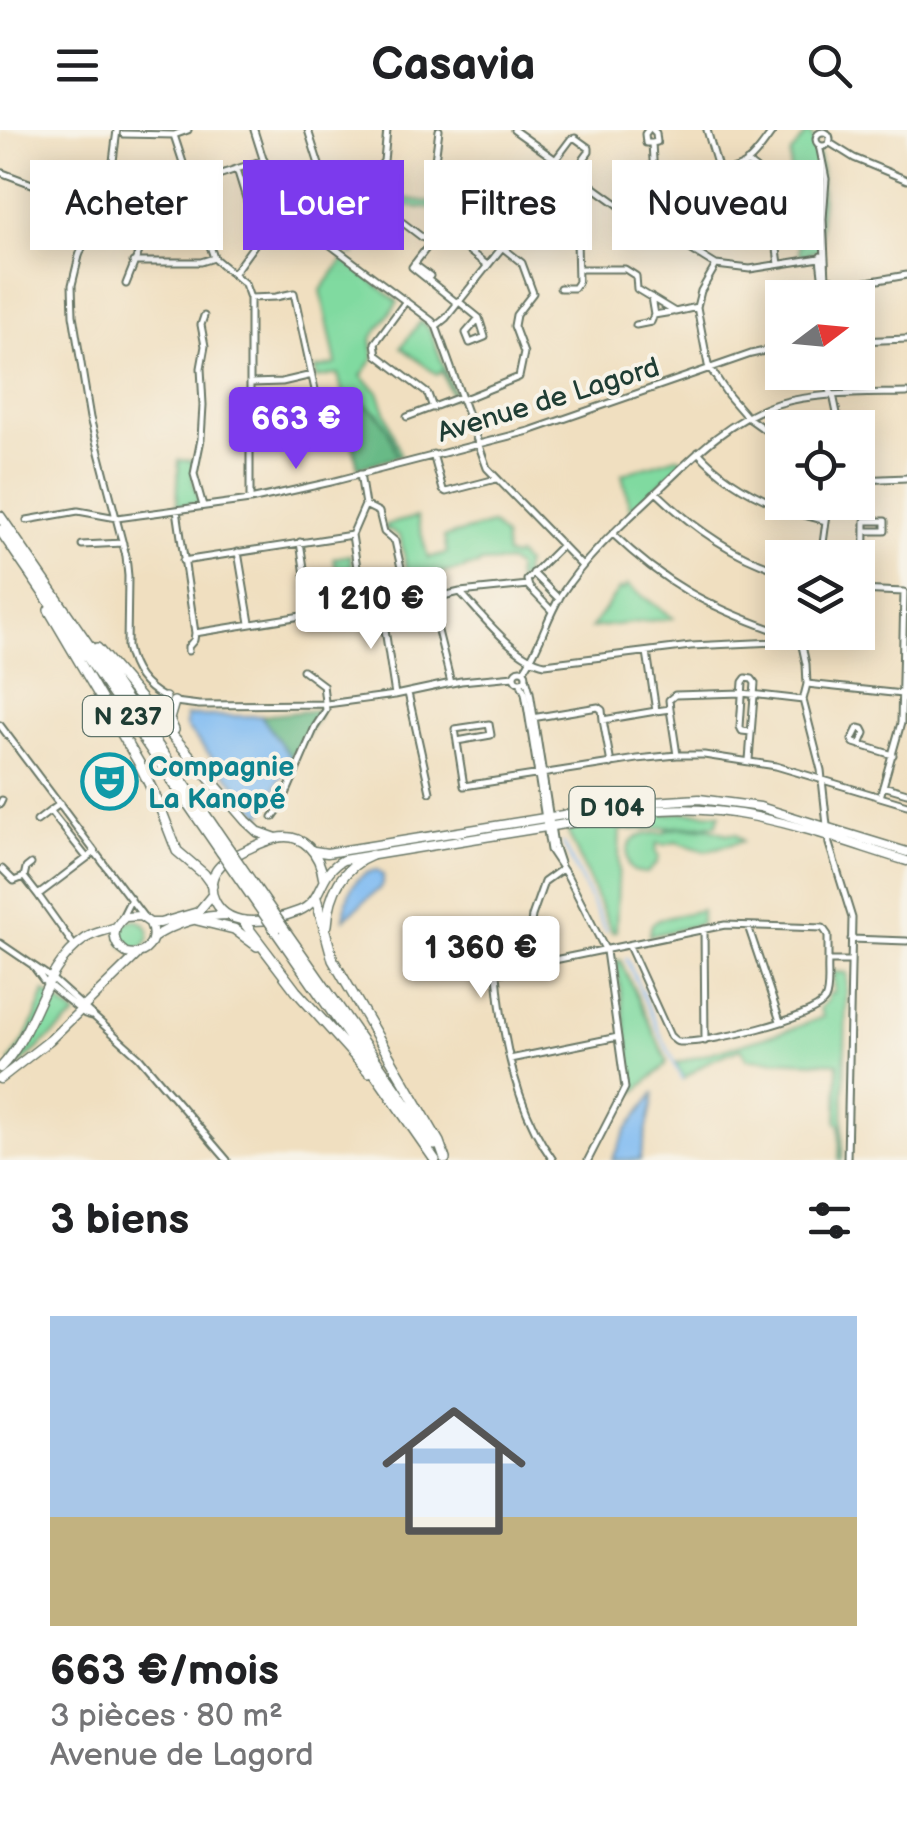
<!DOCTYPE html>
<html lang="fr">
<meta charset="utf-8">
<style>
body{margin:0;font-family:"Balsamiq Sans",sans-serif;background:#f6f6f6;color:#202124;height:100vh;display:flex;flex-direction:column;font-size:38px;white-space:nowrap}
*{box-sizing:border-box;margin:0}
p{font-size:32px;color:#757577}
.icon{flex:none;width:55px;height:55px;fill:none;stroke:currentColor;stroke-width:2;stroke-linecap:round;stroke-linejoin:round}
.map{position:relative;height:1030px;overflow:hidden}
.side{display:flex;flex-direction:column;background:#fff;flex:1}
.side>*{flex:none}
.top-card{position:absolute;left:30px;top:30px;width:848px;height:90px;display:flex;gap:20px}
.needle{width:65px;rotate:74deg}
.tools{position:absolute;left:765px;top:150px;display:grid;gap:20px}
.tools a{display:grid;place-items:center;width:110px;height:110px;border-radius:0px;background:#fff;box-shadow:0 5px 25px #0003;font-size:50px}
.price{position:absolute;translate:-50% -85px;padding:0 22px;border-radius:10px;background:#fff;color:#222;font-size:32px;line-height:65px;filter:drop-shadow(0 2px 5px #0008)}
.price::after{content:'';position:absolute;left:50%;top:60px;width:30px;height:22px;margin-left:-15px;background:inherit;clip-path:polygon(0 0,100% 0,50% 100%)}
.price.current{background:#7c3aed;color:#fff}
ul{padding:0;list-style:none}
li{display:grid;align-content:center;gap:20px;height:530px;padding:0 50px}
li+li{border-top:2px solid #e0e0e0}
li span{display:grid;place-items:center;height:310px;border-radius:0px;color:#555}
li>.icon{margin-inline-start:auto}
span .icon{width:180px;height:180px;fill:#fffc;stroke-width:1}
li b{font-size:42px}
h2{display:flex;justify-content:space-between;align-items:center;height:120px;padding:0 50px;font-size:42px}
.pill{padding:0 35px;border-radius:0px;background:#fff;box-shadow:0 5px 25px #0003;font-size:35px;line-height:90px}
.pill.current{background:#7c3aed;color:#fff}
header{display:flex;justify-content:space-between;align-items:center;height:130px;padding:0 50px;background:#fff;font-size:45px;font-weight:600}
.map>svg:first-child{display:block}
.green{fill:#80daa0;stroke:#508c6a;stroke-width:2.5}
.forest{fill:#68ba86;stroke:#447c5d;stroke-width:2.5}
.water{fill:#80bbf2;stroke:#507c93;stroke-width:2.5}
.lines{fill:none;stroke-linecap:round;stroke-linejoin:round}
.stream{stroke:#80bbf2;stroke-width:2.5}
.minor-casing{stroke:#687665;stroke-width:9}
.major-casing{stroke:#687665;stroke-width:11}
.highway-casing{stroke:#687665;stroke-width:12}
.minor{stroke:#fff;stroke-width:5}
.major{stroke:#fff;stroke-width:8}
.highway{stroke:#fff;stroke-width:9}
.highway-bridge-casing{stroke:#687665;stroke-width:12;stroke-linecap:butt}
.highway-bridge{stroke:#fff;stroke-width:9}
.labels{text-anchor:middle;stroke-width:8;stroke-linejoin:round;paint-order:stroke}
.shield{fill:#f7f3e8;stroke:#60746a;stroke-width:2.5}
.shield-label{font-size:25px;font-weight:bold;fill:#1f3d34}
.street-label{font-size:28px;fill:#1f3d34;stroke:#f7f3e8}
.culture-label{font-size:28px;font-weight:bold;fill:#0d838f;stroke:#f7f3e8;text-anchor:start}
</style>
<header><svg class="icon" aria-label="menu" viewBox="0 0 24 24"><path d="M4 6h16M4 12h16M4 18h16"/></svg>Casavia<svg class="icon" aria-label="search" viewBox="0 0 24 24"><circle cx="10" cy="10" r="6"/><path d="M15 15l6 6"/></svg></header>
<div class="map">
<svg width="907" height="1030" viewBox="0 0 907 1030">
<rect width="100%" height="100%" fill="#f7f3e8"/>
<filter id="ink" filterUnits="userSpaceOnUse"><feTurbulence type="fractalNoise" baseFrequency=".01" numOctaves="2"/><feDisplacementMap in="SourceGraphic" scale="20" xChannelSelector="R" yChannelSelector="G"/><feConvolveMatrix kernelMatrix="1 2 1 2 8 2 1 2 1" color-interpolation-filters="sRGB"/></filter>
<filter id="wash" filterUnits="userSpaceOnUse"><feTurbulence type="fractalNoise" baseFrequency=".0048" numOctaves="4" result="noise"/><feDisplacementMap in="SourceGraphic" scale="40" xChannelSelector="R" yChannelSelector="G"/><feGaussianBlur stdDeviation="2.25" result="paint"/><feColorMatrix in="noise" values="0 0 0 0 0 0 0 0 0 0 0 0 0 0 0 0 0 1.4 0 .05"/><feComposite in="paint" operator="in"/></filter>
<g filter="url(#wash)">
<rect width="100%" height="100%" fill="#f0dfc0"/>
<path class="green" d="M809,1C831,38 817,80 821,120L800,126L790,41L791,23Z
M258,35L267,67L275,79L259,101L244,54L243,41Z
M555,35L568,45L544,78L531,68Z
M387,66L469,78L493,76L522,81L517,87C510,80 495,79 486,81L482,86L478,83L422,77L420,78L394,73L388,76L353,125L348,121Z
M344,129L398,172L371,209L374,228L361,246L378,262L401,326L397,327L387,298L379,283L354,272L348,282L352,304L338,244L316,248L315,239L336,234L321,160Z
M421,191L430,200L455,267L452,268L442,241L437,245L401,217Z
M677,327L685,330L631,382L622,344Z
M179,330L194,331L193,350L200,373L177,376Z
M417,387L428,428L447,423L444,407L492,394L504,407L506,425L514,427L517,425L525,434L523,440L525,446L517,452L516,437L509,432L479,433L478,435L465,437V439L440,443L438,447L432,449L434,462L412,464L400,406L388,399L386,401L385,395Z
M350,425L358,471L342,474L334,428Z
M627,455L673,488L591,498L620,458L623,460Z
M683,682L720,684L716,695L620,700L616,801L612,802L567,700L609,694L611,690Z
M705,697L727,704H736L743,711L705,721L676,712L664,715L657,713L656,723L659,726L657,733L647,743C637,742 630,743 628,732C624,710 638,704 657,703C671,703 659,702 672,699C684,696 694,701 705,697Z
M701,780V794L649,806L652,794L661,789Z
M119 805a15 15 0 1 1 30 0a15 15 0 1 1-30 0Z
M620,830L667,931L665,936L635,962L616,831Z
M833,842L847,843L842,1030H839L840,994L837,993L838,933L747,929L741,918L709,931L683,949L676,933L792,899L823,887L820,878L827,871L829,864L834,863Z
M45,862L76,885L14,939L10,930C28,909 36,887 45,862Z"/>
<path class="forest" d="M360,271C385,287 389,299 397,327L358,338L351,306C356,293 345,288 354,272Z
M317,580L319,585L291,628L261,586Z"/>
<path class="water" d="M186,586H261L291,628L262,686L186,597Z
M377,740L383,745V752L380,758L344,789C346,767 352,744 377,740Z
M655,962L640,1030H612L627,999Z"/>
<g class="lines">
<path class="stream" d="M563,713L606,801
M626,828L648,877
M649,879L662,908
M663,909L674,932
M674,934L682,949"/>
</g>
</g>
<g filter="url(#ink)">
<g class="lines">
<defs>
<path id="minor" d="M117,0L112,39L79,126L72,155L73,185L90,288L126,426L128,446L127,517C132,541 143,556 165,568
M254,0L274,64L281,78L432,191L436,196L487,338L582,436
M308,0L322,44L355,69
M514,0L620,76L716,135L750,139L820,128
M648,0L645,4L646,13H652
M653,0L656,3L657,12L652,13L654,46
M707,0L719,41
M816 9a7 7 0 1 1 14 0a7 7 0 1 1-14 0Z
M123,4L174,5L188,0
M174,5L214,128L245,154L250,168V370
M830,13L854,28L907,50
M819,15L826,49L823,89L826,149L821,168
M747,32L756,39L776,112L779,134
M237,39L258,107
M0,42L96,78
M434,43L489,49L526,69L577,109L578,152L574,158H560
M703,44L716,90L713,94L701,87L711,72
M215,46L264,30
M432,53L439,0
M526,69L571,9L575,8L589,18V22L545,82
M620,76C625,68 631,58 640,52C665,36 713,51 742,36C755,29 765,11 774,0
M396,100L402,92L423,108L451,107L487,135
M435,107L412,137L457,173
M324,110L384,31L387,0
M821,126L820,128L823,154
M133,132H201L214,128
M414,134L430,146L427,149
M716,135L701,161L697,177L708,235L728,265L747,287L782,312
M578,139H625L636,146L637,159L675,182L697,177
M233,144L281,78
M826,149L855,154L907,145
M126,154L162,64L190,54
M651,167L654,185
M250,168L276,167L294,163L325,306
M406,171L375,213L377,225L428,264L433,278
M458,171L479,188L485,207L470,213L466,203L479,188
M636,195L651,192L654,185L672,182
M436,196L446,188L535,76
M858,211L907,209
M822,242L834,269L840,298
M251,253L282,252L312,245
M462,270L519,247L524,223L514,196L516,185L533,163L522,133L502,117
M407,287L460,267
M250,305L276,306L323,296
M698,322C731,359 779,379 826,391
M433,324L443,360L446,362L496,349
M360,344L365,375L352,405L363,476
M858,350L907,348
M656,362C692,397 734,427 782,441
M365,375L379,382L384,402L395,411L408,469
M203,376L194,344L201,309L203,275L201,238L205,216L201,195L204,186
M177,380L195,503L194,510L188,517V521
M27,390L78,381L117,388L250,370L331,352L529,301L751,224L782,217
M613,404C664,453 707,476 774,500L776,512
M300,412L311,484
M82,415L123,413
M238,422L250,493
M821,428L827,384L832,372
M183,431L352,405
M533,443L559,469
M858,460L904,462
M460,462C482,485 515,529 545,534L691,516L776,512L800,509
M430,469L451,553
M381,473L395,565
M552,481L529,457L527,450L562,415
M799,502L806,534L807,554L803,570L821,640L829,714L852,788L847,1030
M843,502L844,510L864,509L865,391H885V401H865
M195,503L408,469L425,467L430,469L460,462L528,455
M647,522L656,581L670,579L677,625
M514 546a6 6 0 1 1 12 0a6 6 0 1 1-12 0Z
M524,540C540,517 546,489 561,465C585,428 617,399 649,369C688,332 725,291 777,274C819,262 864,264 907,263
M526,548L530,562L554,715L561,736
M520,552L525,563L550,720L568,747L606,821L625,958L588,1030
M807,554L902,564L907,562
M408,563L430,662
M175,572L199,575L327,574L395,565L461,551L514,546
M670,579L669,570L675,565L742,563L803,570
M532,588L598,577L602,580L603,590L656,581
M603,590L611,634
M0,595L143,786
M457,611L491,605L489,594L455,599L464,656L637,629L677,625H704L776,636L907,675
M860,615L865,603L863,599L858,598L852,610L854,613L893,625
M749,630L755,553L752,549L746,548L743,552L740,597L742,601L751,602
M883,656L907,663
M880,667L901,593L904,462
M0,674L2,670
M60,674L50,681L87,728
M273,687L281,676L315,597L326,580L323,555L303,540
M37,691L50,681
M2,739L14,751L24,747L38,765
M24,747L26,738L31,734
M121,789L131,769
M748,796L780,891
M704,799L705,911
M851,809L907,811
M0,813L50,847L139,927L227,1030
M629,816L670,906C677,912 675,912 684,912C707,913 814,889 825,870C830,860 827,842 828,831
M75,817L38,765L95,722
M33,836L44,851L85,884L92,886
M525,836L725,795L823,798L828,805V831H851
M510,929L618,907
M553,1030C515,978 502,907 497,844L525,836L532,786L544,752L562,739"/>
<path id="major" d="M314,721L327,723L638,673L699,669L760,677L907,722
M323,748C320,724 303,702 277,708C267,710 257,715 248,719C237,725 223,730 216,741C211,750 210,761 215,771C230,801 273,791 299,781C324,771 317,744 343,730L639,682C736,669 816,703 907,731
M150,793C158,812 146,827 126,823C111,813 111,798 125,787L140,786L150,793H160L198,782L212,765
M153,808C172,794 204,785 227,785
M0,938C38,900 40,839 86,808C95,802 106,801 116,797
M0,949L50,910L137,825"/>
<path id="highway" d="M0,386L229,719
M0,400L221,722
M49,480L139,633L158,672L177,721L204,744L212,755
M97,518L246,691L258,702L275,708
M174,572L169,589L174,600
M153,580L161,578L165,568
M316,768L333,830L439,1012L445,1029
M197,790L234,799L257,816
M243,791L296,861L369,942
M327,795C329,764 342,737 372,725
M284,799L435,1015
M275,800L435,1030"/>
</defs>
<use href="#minor" class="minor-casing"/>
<use href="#major" class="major-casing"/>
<use href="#highway" class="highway-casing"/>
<use href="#minor" class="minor"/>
<use href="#major" class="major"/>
<use href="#highway" class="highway"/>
<defs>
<path id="highway-bridge" d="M229,719L284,799
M221,722L275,800"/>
</defs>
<use href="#highway-bridge" class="highway-bridge-casing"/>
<use href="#highway-bridge" class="highway-bridge"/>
</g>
</g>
<defs>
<symbol id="theatre-ring" viewBox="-11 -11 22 22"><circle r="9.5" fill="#f7f3e8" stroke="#0f9aa8" stroke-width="1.5"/><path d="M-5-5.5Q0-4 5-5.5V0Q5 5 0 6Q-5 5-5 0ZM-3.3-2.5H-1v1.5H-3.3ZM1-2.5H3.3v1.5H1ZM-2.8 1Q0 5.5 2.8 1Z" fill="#0f9aa8"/></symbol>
</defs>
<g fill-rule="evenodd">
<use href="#theatre-ring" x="78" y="620" width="63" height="63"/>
</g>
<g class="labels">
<g class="shield">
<rect x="83" y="566" width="90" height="40" rx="8"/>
<rect x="569.5" y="657" width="85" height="40" rx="8"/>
</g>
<g class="shield-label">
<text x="128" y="595">N 237</text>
<text x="612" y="686">D 104</text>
</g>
<g class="street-label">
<text transform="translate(548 269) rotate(-17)" y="10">Avenue de Lagord</text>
</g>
<g class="culture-label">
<text x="148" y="646">Compagnie<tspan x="148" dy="32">La Kanopé</tspan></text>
</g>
</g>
</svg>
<div class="tools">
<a><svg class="needle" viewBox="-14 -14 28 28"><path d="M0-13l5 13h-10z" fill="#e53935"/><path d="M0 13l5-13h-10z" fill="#757577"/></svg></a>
<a><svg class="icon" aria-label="locate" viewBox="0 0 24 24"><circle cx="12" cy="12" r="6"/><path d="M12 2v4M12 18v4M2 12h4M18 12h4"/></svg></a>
<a><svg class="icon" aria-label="layers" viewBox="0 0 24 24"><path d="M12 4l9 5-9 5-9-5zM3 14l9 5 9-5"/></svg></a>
</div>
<b class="price current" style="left:296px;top:342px">663 €</b>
<b class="price" style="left:371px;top:522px">1 210 €</b>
<b class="price" style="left:481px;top:871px">1 360 €</b>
<div class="top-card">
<a class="pill">Acheter</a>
<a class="pill current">Louer</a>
<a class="pill">Filtres</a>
<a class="pill">Nouveau</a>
</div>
</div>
<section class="side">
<h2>3 biens<svg class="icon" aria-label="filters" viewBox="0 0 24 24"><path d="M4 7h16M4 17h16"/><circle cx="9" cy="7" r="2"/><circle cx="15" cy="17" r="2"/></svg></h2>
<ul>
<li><span style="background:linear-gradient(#a9c7e8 65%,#c2b280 0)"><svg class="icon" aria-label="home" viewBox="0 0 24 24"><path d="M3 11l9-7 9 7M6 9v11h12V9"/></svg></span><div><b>663 €/mois</b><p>3 pièces · 80 m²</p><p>Avenue de Lagord</p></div></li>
</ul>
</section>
